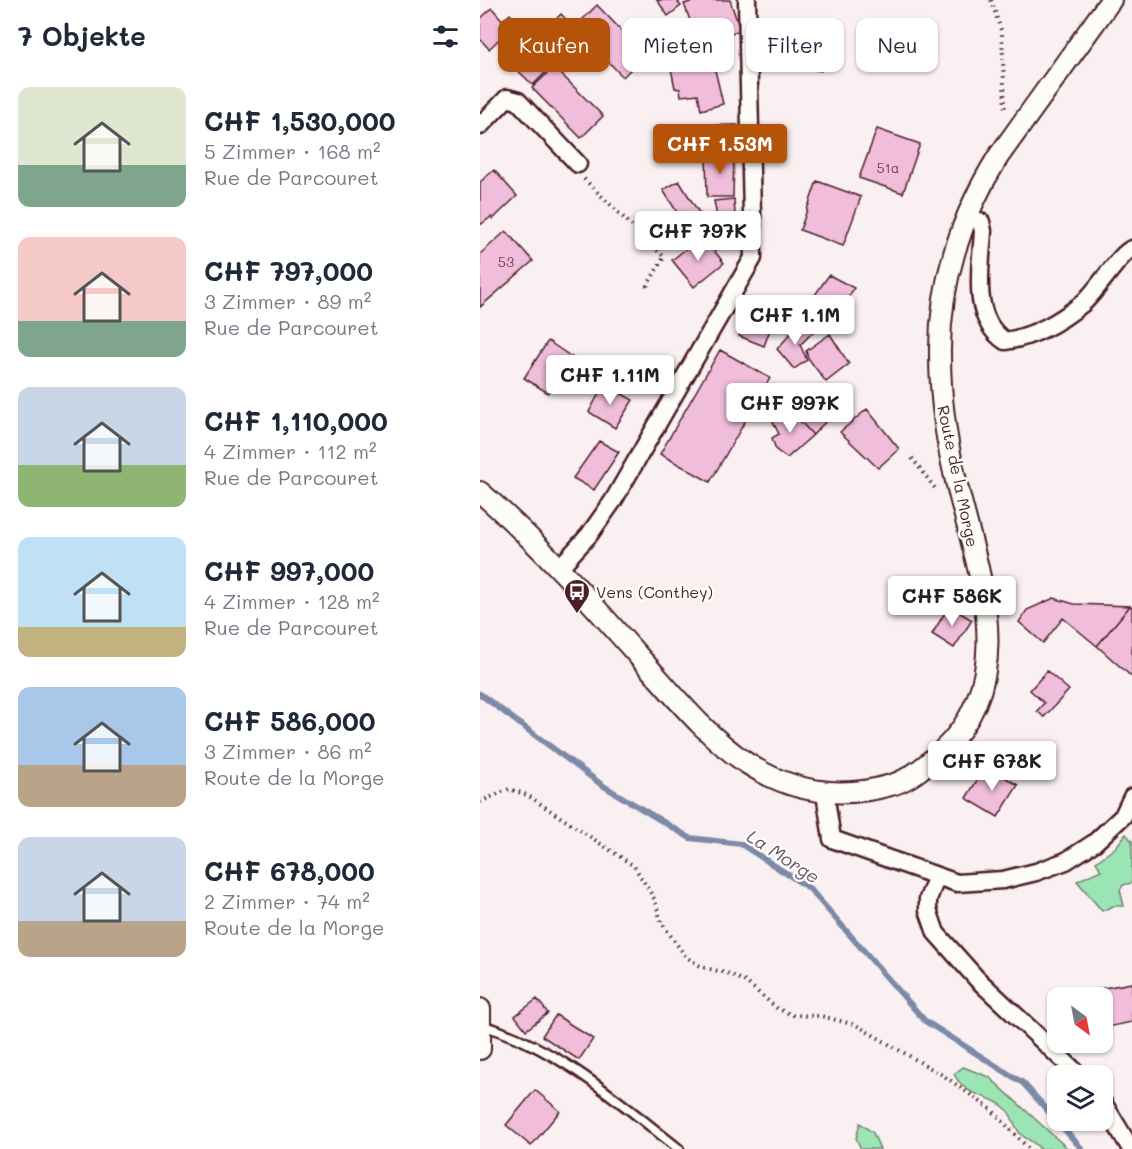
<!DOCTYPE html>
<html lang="de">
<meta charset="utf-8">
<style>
body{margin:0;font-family:Mali,sans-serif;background:#f6f6f7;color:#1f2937;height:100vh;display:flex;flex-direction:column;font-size:22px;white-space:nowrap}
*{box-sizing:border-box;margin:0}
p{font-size:20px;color:#747a83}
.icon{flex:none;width:33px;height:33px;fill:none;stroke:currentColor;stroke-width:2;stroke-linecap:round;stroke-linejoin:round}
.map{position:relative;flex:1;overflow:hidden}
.details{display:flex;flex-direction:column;background:#fff;width:480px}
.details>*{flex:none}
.guide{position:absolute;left:18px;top:18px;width:543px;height:54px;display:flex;gap:12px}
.needle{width:39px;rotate:148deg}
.buttons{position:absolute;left:567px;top:987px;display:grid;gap:12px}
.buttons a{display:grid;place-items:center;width:66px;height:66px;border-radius:12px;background:#fff;box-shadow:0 2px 4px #0004;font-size:30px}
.price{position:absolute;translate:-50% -51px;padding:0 14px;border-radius:6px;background:#fff;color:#222;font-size:20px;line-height:39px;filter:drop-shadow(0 2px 3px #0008)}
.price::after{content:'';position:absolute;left:50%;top:36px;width:18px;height:14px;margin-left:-9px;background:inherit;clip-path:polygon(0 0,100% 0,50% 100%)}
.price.on{background:#b45309;color:#fff}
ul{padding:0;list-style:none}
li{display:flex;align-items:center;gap:18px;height:150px;padding:0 18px}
li span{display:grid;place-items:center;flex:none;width:168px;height:120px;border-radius:12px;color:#555}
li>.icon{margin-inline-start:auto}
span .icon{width:72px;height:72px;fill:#fffc;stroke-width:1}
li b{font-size:26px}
h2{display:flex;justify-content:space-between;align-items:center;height:72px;padding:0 18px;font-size:26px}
.tag{padding:0 21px;border-radius:12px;background:#fff;box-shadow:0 2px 4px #0004;font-size:21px;line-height:54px}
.tag.on{background:#b45309;color:#fff}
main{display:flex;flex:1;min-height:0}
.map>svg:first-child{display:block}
.green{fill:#9be5b4;stroke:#728270;stroke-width:1.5}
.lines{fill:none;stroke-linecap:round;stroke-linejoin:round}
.stream{stroke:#7b8aa8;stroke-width:6}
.building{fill:#f0bddb;stroke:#4a1f2b;stroke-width:1.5}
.service-casing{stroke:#4a1f2b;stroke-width:13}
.minor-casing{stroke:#4a1f2b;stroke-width:21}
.tertiary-casing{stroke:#4a1f2b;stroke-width:24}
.path{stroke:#4a1f2b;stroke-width:4;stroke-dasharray:1.5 4.5;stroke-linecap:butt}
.service{stroke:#fdfcf7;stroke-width:8}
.minor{stroke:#fdfcf7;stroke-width:16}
.tertiary{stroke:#fdfcf7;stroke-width:20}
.labels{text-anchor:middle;stroke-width:5;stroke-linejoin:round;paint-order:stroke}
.number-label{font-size:14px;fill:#744657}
.street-label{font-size:16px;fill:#4a1f2b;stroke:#fdfcf7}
.poi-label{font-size:16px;fill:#4a1f2b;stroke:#fdfcf7;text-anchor:start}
.water-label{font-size:18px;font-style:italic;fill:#635569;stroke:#fdfcf7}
</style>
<main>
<section class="details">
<h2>7 Objekte<svg class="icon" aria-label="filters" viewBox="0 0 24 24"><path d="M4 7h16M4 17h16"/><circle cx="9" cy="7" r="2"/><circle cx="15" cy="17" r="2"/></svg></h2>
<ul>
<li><span style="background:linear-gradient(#dfe7d0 65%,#7fa58c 0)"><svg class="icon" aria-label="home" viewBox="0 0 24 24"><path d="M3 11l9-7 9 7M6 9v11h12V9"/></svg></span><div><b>CHF 1,530,000</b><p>5 Zimmer · 168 m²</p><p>Rue de Parcouret</p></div></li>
<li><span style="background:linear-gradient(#f6c9c9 70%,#7fa58c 0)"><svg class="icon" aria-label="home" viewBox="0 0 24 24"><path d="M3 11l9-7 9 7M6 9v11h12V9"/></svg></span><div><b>CHF 797,000</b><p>3 Zimmer · 89 m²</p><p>Rue de Parcouret</p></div></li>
<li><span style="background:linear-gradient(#c9d6e8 65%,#8fb573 0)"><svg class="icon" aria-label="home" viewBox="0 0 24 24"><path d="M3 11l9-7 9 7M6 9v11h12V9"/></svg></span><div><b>CHF 1,110,000</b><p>4 Zimmer · 112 m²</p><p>Rue de Parcouret</p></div></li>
<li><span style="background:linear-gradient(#bfe0f5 75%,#c2b280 0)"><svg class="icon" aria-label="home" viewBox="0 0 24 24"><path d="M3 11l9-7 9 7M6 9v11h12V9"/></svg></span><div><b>CHF 997,000</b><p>4 Zimmer · 128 m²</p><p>Rue de Parcouret</p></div></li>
<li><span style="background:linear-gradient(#a9c7e8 65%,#b9a48a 0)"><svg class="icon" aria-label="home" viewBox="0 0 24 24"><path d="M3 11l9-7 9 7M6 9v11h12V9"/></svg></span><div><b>CHF 586,000</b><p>3 Zimmer · 86 m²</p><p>Route de la Morge</p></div></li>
<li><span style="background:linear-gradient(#c9d6e8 70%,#b9a48a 0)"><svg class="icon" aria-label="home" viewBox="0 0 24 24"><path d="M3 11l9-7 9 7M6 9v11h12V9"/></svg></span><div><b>CHF 678,000</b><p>2 Zimmer · 74 m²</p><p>Route de la Morge</p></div></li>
</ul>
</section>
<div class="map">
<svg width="652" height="1149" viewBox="0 0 652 1149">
<rect width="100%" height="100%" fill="#faeff1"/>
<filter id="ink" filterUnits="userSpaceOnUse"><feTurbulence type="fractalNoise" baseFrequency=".0167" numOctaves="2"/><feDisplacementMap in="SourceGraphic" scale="12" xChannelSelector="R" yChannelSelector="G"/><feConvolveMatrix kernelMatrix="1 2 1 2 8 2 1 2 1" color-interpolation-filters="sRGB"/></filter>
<g filter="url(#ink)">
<path class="green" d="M646,834L652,841V883L643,885L640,890L644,906H633L622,911L597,881L621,870L616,862L635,848Z
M483,1067L509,1077L588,1149H560C554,1141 544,1139 539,1132C533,1124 532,1113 524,1107C507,1093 486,1098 474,1074Z
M380,1123L393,1133L400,1149H381L376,1138Z"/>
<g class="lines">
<path class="stream" d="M0,694L122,785L210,838L261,844L329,888L445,1021L543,1083L602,1149"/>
</g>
<path class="building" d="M177,0H201L198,3L201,6L188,16Z
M217,0H250L260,30L219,45L204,4Z
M117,5L165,55L143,77L95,27Z
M12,8L23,21L30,14L37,22L9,49L0,39V19Z
M81,14L102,36L53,85L31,64Z
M276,25L327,37L333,30L349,33L341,71L273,58Z
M232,57L243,104L221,110L218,94L201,96L200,89L195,88L191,69Z
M74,67L123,116L101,138L52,88Z
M257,125L254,154L226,155L223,159L210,157V126Z
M397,129L440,144L423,193L379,178Z
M254,154L253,197H227L226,155Z
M14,170L37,196L13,219L11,217L0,225V182Z
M199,181L223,219L207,228L183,190Z
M337,181L381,197L363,246L320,230Z
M254,199L255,214L237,217L234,201Z
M26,231L53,261L0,307V254Z
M222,236L244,263L214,287L192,260Z
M349,275L374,288L352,326L326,313L332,299Z
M270,303L295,316L284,346L259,336Z
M321,322L333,332L320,345L327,360L314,369L297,349Z
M350,334L369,364L346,382L328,358L326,351Z
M68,341L93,358L68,393L44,378Z
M240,350L290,378L230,482L180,454Z
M124,384L153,400L135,428L109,412Z
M323,396L347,420L333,435L309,409V406Z
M309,409L333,435L307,458L296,450L292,438L299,434L293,422Z
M387,409L419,449L398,468L360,432Z
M119,441L139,452L114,490L93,478Z
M574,598L594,604L650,606L617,646L583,618L563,643L539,622L547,610Z
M469,606L492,620L474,648L452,634Z
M650,606L652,607V677L617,646Z
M567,671L589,690L564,717L557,711L564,703L550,690Z
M506,766L538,785L518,817L486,798Z
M652,983V1022L622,1028V998L608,996L613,995V990Z
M57,999L68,1013L46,1030L35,1016Z
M76,1015L113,1039L99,1060L62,1036Z
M55,1090L80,1111L51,1146L26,1125Z"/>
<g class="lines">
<defs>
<path id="service" d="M1,1025C78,1047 138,1101 199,1149"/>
<path id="minor" d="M0,126L27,98L38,101L98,164
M487,216L501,222L503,231C501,267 490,318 525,341C553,337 581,321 603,303C616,292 642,251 652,249
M80,567L109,535L133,501L273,258L267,0
M345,793L352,839L477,883L523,880L556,872L586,861L614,843L643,816L652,797
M457,876L448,899V910L456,933L497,979L600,1076
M622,1101L651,1149"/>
<path id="tertiary" d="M0,492C59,543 110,601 161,659C193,694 226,736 265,762C310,792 359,800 411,785C430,780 446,765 461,752C542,678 497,570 476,481C466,440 460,397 460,354C459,284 481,216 518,157L631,0
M0,1009V1049"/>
</defs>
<use href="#service" class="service-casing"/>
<use href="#minor" class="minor-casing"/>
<use href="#tertiary" class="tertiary-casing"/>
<path class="path" d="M511,0L522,33L525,111
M104,179L184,257L167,286L170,288
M432,458L457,491
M0,802L29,789L47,795L154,866L175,900L181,922L206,957L222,967L250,974L266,982L298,1009L313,1015L341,1016L376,1025L464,1076L512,1110L549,1149"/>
<use href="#service" class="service"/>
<use href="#minor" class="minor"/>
<use href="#tertiary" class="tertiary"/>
</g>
</g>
<defs>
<symbol id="bus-pin" viewBox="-11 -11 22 30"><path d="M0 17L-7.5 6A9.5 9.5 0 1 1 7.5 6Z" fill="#4a1f2b" stroke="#fdfcf7"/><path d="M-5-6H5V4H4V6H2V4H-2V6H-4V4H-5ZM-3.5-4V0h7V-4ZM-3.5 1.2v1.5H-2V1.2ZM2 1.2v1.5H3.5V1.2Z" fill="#fff"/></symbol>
</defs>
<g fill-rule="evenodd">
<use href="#bus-pin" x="82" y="577" width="30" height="40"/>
</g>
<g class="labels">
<g class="number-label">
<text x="408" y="173">51a</text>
<text x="26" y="267">53</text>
</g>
<g class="street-label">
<text transform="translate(478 476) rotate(78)" y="6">Route de la Morge</text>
</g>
<g class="poi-label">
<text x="116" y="598">Vens (Conthey)</text>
</g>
<g class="water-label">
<text transform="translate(303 857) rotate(33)" y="6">La Morge</text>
</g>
</g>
</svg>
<div class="buttons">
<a><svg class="needle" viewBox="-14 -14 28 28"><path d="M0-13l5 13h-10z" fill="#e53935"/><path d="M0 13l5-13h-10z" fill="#747a83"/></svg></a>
<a><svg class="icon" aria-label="layers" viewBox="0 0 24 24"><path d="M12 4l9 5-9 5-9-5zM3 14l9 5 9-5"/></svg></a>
</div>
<b class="price on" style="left:240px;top:175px">CHF 1.53M</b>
<b class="price" style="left:218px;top:262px">CHF 797K</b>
<b class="price" style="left:315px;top:346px">CHF 1.1M</b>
<b class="price" style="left:130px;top:406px">CHF 1.11M</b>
<b class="price" style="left:310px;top:434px">CHF 997K</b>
<b class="price" style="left:472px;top:627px">CHF 586K</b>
<b class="price" style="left:512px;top:792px">CHF 678K</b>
<div class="guide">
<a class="tag on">Kaufen</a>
<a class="tag">Mieten</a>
<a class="tag">Filter</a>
<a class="tag">Neu</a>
</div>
</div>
</main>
